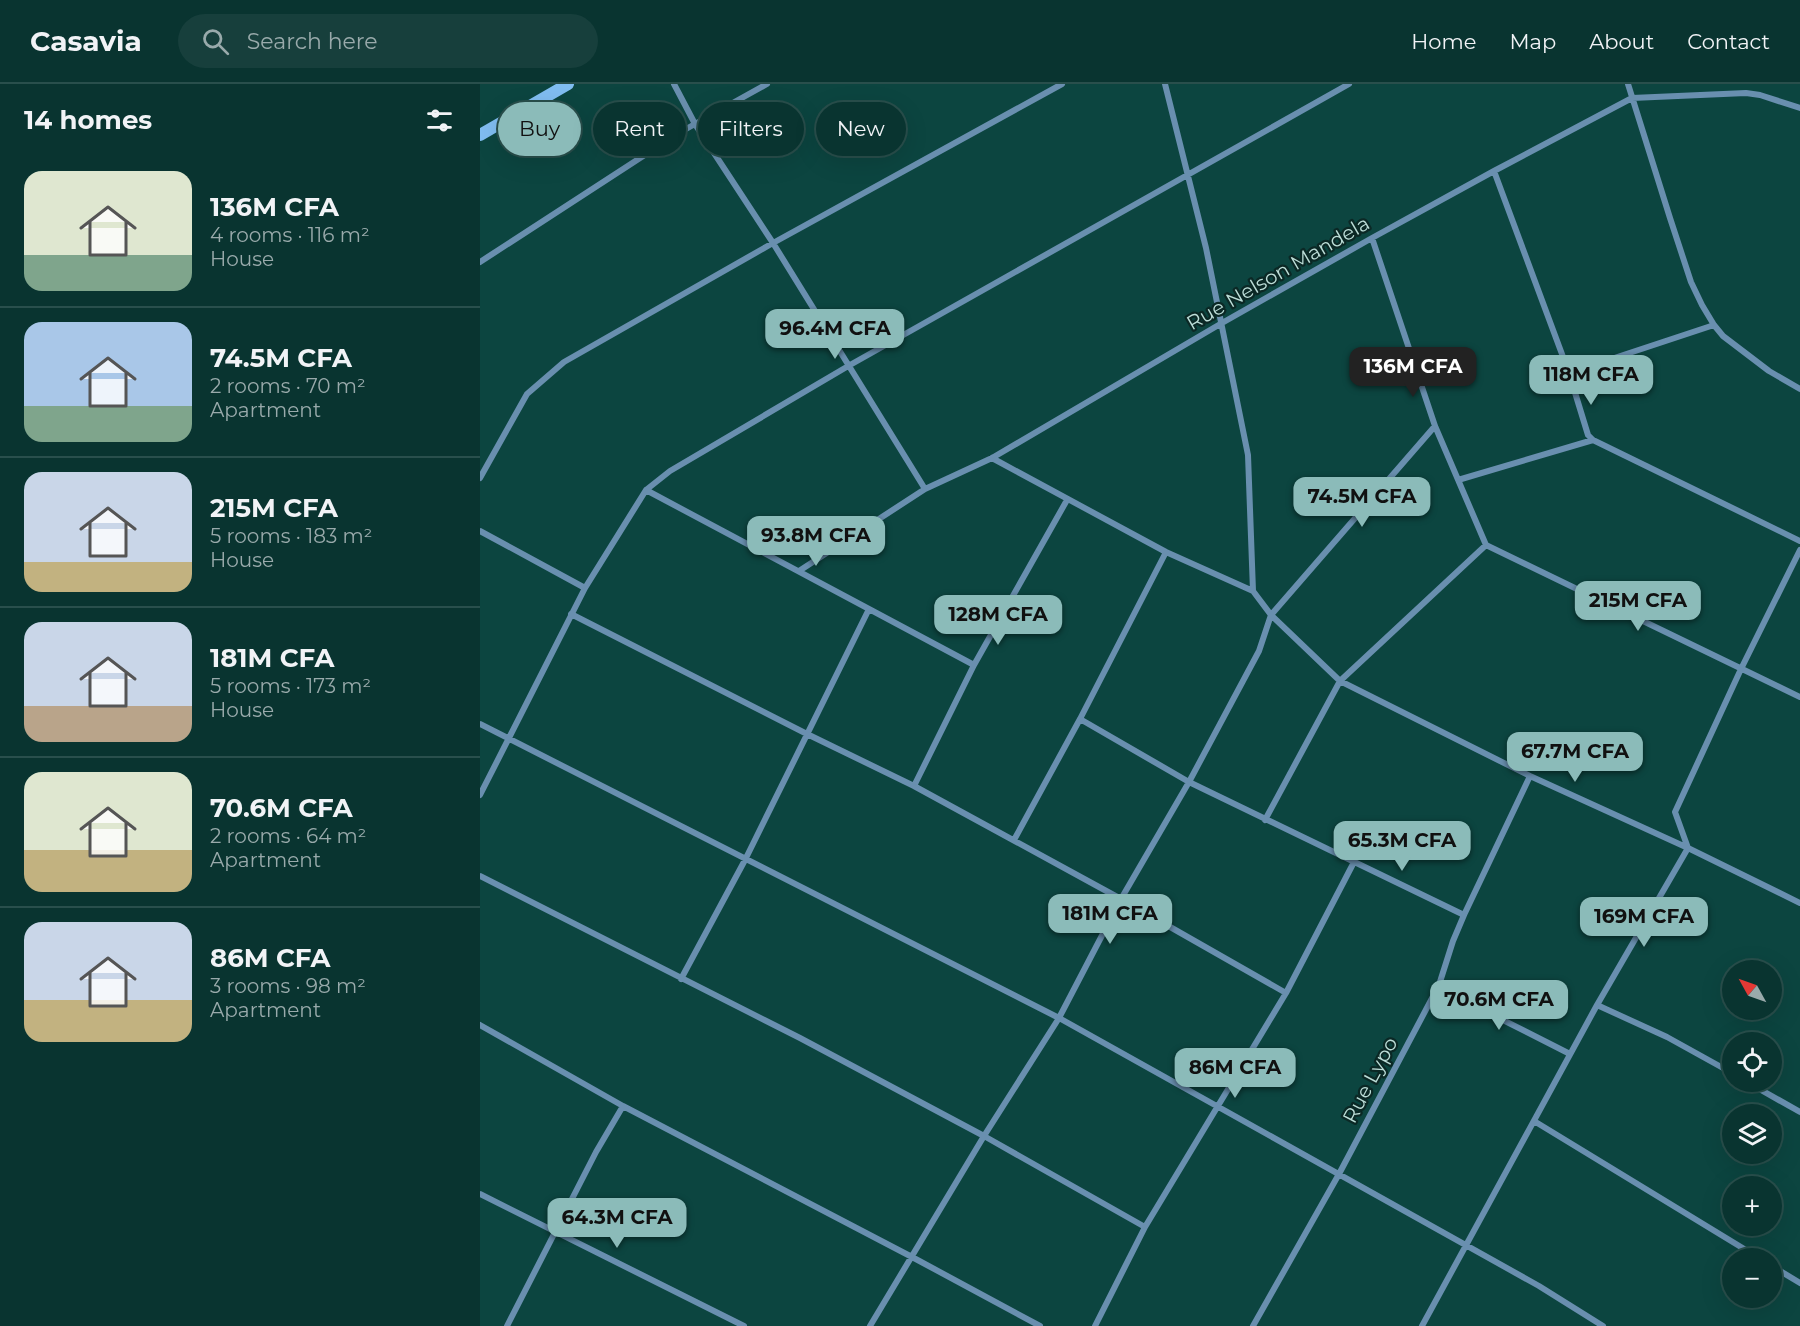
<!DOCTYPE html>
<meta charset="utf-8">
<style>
body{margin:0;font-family:Montserrat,sans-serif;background:#173f3c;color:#f1f3f6;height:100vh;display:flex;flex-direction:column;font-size:22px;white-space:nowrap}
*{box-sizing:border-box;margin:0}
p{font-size:20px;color:#99aaab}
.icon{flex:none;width:33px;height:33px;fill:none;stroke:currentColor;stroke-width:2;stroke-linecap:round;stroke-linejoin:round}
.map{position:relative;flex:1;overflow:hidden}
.drawer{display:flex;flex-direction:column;background:#093430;width:480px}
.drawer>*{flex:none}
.guide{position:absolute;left:18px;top:18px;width:570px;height:54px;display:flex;gap:12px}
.needle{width:39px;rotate:310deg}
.controls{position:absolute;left:1242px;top:876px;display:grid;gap:12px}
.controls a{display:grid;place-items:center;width:60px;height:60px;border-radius:50%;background:#093430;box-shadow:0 6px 24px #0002,0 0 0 2px #294f4c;font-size:30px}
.price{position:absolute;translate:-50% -51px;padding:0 14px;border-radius:12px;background:#8bbbb9;color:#111;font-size:20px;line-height:39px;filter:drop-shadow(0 2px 3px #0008)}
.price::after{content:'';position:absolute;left:50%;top:36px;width:18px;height:14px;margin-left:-9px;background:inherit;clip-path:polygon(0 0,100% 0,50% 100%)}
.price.selected{background:#222;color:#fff}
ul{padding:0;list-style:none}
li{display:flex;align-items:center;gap:18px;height:150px;padding:0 24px}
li+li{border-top:2px solid #294f4c}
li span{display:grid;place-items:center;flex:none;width:168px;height:120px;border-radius:18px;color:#555}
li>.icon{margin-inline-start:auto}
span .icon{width:72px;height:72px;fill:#fffc;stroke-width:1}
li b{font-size:26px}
h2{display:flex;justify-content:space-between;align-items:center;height:72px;padding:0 24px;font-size:26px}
.tag{padding:0 21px;border-radius:27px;background:#093430;box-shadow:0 6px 24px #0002,0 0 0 2px #294f4c;font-size:21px;line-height:54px}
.tag.selected{background:#8bbbb9;color:#111}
header{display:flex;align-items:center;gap:36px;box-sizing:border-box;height:84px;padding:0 30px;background:#093430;border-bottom:2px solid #294f4c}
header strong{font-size:28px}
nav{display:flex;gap:33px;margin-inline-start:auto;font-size:21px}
.search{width:420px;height:54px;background:#173f3c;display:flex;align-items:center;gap:15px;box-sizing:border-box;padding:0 21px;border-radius:33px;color:#99aaab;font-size:22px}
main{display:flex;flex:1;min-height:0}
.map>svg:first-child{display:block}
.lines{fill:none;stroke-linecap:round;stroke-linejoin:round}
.street{stroke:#698faf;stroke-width:6}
.secondary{stroke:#80bdf1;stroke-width:12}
.labels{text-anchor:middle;stroke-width:4.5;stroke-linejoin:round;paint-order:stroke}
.street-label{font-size:20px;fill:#bcddd7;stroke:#0b2825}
</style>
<header>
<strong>Casavia</strong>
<div class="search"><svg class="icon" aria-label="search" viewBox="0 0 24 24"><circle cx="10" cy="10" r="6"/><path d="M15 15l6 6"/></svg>Search here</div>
<nav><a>Home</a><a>Map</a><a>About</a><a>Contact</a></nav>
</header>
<main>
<section class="drawer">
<h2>14 homes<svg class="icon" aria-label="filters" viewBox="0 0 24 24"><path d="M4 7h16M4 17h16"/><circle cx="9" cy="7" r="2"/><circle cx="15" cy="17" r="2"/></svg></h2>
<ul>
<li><span style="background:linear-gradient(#dfe7d0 70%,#7fa58c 0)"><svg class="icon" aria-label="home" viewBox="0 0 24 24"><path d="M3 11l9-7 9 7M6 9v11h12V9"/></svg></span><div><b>136M CFA</b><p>4 rooms · 116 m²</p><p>House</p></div></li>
<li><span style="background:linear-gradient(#a9c7e8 70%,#7fa58c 0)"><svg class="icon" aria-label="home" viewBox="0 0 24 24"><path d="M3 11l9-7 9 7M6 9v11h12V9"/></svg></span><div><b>74.5M CFA</b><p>2 rooms · 70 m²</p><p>Apartment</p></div></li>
<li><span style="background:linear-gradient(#c9d6e8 75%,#c2b280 0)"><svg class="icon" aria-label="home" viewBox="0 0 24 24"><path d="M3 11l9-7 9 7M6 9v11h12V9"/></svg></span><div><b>215M CFA</b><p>5 rooms · 183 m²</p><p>House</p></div></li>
<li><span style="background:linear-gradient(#c9d6e8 70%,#b9a48a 0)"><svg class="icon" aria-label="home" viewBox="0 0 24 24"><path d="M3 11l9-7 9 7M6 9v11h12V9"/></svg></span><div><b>181M CFA</b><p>5 rooms · 173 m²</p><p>House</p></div></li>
<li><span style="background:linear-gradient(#dfe7d0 65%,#c2b280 0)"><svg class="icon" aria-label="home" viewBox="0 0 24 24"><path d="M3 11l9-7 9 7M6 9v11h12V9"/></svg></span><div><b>70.6M CFA</b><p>2 rooms · 64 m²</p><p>Apartment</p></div></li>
<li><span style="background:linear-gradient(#c9d6e8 65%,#c2b280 0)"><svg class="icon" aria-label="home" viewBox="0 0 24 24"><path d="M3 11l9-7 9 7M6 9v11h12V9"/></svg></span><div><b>86M CFA</b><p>3 rooms · 98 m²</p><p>Apartment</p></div></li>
</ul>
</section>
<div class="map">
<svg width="1320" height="1242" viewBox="0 0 1320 1242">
<rect width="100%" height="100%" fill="#0c4540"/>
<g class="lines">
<path class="street" d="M194,0L215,40L293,159L445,405
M685,0L726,164L768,371L773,507
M1148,0L1190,134L1211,198L1222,221L1234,241L1243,252L1289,287L1320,305
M1014,87L1089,289L1108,351L1113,356L1320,457
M892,154L955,342L1006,461L1320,613
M0,178L197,50L287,0
M1089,289L1234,241
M512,374L686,468L773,507L791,531L860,597L1050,692L1208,764L1320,819
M0,394L47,310L84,278L293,159L582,0
M978,396L1113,356
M166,406L494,581
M0,447L105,504
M319,487L445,405L512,374L742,239L892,154L1014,87L1152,14L1266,9L1280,11L1320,24
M91,530L327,650L434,702L641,815L806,909
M600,635L709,698L984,831
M0,640L579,934L1059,1202L1123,1242
M434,702L494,581L587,416
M0,711L105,504L166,406L190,387L370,281L869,0
M785,736L860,597L1006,461
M534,756L600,635L686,468
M0,792L320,954L504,1052L665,1143
M201,895L265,776L389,525
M959,901L1007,928L1090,970
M1117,921L1187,953L1252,989
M0,941L143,1022L432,1173L560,1242
M1267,998L1320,1028
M1054,1037L1279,1174
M0,1110L264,1242
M1292,1182L1320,1199
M27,1242L116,1068L143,1022
M390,1242L504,1052L579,934L641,815L709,698L779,567L791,531L955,342
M615,1242L665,1143L806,909L874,778
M773,1242L859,1090L959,901L973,857L984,831L1050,692
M942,1242L1117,921L1208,764L1195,728L1261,585L1320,466"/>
<path class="secondary" d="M0,51L88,0"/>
</g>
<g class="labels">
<g class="street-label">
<text transform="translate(798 189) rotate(-30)" y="7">Rue Nelson Mandela</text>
<text transform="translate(890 996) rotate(-62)" y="7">Rue Lypo</text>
</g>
</g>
</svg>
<div class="controls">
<a><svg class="needle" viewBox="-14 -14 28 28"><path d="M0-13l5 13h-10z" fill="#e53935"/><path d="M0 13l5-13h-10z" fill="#99aaab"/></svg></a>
<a><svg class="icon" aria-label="locate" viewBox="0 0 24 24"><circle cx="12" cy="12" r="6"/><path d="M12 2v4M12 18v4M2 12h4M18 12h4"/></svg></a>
<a><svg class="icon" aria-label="layers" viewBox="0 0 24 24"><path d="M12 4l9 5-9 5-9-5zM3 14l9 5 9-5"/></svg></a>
<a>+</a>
<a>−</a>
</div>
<b class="price" style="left:355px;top:276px">96.4M CFA</b>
<b class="price selected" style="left:933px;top:314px">136M CFA</b>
<b class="price" style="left:1111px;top:322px">118M CFA</b>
<b class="price" style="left:882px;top:444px">74.5M CFA</b>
<b class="price" style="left:336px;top:483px">93.8M CFA</b>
<b class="price" style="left:1158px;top:548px">215M CFA</b>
<b class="price" style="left:518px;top:562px">128M CFA</b>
<b class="price" style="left:1095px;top:699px">67.7M CFA</b>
<b class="price" style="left:922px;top:788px">65.3M CFA</b>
<b class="price" style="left:630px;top:861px">181M CFA</b>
<b class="price" style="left:1164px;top:864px">169M CFA</b>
<b class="price" style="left:1019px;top:947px">70.6M CFA</b>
<b class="price" style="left:755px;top:1015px">86M CFA</b>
<b class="price" style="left:137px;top:1165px">64.3M CFA</b>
<div class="guide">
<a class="tag selected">Buy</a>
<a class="tag">Rent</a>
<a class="tag">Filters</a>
<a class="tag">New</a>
</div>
</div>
</main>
